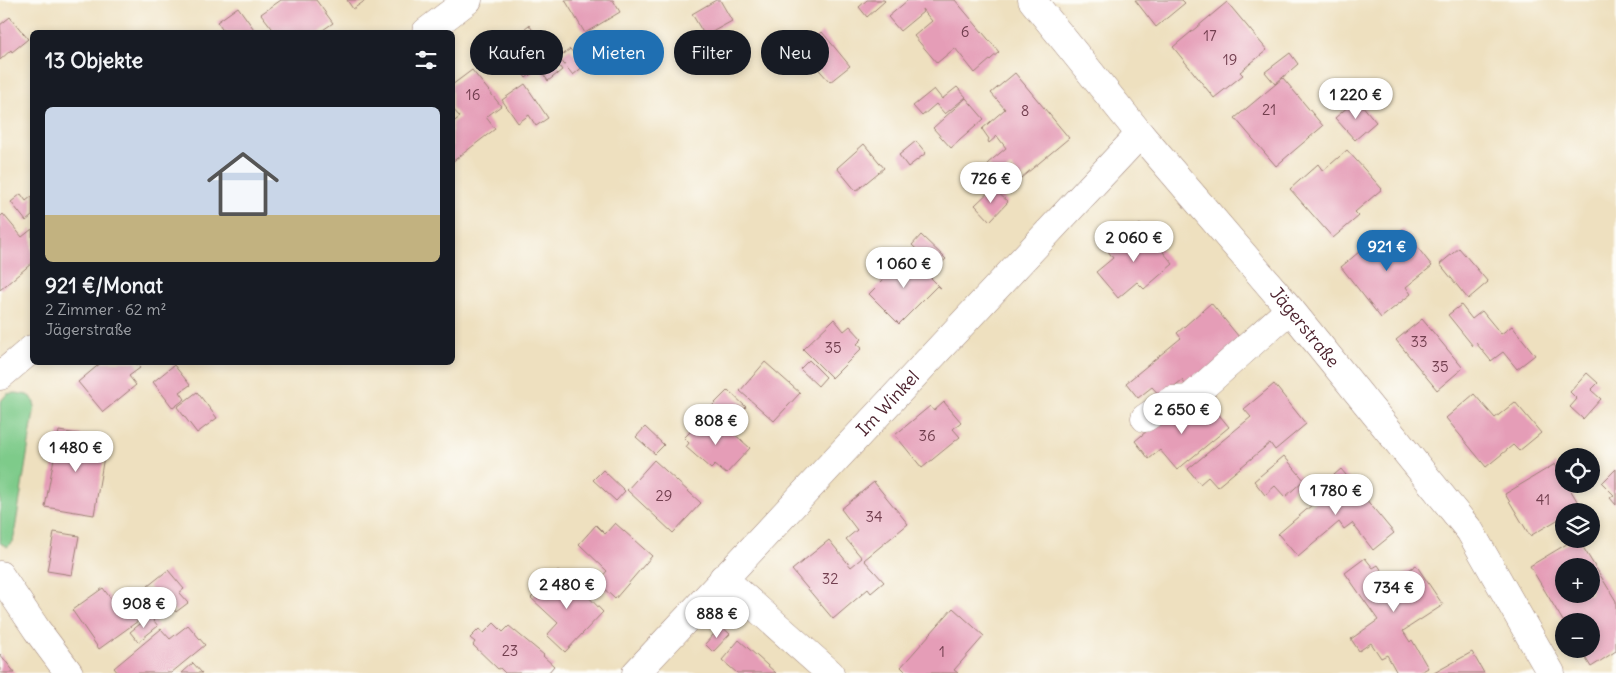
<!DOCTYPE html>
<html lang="de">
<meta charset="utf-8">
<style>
body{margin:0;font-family:Delius,sans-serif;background:#242831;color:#f1f3f6;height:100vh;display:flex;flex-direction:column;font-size:19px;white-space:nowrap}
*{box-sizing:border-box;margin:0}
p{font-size:16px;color:#9ea1a6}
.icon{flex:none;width:28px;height:28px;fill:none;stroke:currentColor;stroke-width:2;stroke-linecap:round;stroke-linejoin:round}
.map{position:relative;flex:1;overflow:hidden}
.drawer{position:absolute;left:30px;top:30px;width:425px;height:335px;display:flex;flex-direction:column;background:#171b24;border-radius:8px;box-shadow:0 2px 8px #0003}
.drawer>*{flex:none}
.top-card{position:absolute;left:470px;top:30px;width:475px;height:45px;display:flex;gap:10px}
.controls{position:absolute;left:1555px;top:448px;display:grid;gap:10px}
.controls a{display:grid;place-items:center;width:45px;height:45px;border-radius:50%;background:#171b24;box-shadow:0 2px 8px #0003;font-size:25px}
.price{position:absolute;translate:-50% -42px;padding:0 11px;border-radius:18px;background:#fff;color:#222;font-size:16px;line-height:32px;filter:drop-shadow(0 1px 2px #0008)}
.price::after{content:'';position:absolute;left:50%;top:30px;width:15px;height:11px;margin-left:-8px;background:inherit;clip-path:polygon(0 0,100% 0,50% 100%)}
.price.on{background:#1f6fb2;color:#fff}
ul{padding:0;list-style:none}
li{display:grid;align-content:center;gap:10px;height:265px;padding:0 15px}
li+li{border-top:1px solid #363941}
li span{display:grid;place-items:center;height:155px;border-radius:8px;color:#555}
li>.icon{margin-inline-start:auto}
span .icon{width:90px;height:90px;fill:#fffc;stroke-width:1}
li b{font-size:21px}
h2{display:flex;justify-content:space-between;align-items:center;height:60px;padding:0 15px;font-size:21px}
.tag{padding:0 18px;border-radius:22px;background:#171b24;box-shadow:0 2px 8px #0003;font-size:18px;line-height:45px}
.tag.on{background:#1f6fb2;color:#fff}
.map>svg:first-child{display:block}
.green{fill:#7ecb8a;stroke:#64755a}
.building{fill:#e59db7;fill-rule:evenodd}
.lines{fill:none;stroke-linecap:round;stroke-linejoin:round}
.minor-casing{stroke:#9c8075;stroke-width:29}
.minor{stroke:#fff;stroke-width:28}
.labels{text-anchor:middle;stroke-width:5;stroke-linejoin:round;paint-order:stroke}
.number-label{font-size:15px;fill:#713e4e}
.street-label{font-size:18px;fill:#4a1f2b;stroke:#fdfcf7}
</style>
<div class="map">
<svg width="1616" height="673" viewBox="0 0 1616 673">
<rect width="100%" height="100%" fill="#fdfcf7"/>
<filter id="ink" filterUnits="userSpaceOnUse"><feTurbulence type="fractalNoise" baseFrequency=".02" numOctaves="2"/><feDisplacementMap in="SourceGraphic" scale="10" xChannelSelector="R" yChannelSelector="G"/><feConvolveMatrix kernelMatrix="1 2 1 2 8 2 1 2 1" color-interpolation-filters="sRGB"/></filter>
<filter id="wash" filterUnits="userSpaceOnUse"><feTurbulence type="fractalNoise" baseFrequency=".0096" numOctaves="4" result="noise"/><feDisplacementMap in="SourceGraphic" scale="20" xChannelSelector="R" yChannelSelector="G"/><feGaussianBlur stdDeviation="1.12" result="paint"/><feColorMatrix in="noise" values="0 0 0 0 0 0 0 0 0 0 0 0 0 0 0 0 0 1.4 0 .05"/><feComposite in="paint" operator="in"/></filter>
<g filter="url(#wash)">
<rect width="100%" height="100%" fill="#eee0bf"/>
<path class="green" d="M16,393L27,395L32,398L35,406L13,542L7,547L0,543V402L7,394Z"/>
<g id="blocks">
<path class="building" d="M281,0H316L333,23L320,32H275L261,14Z
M347,0H366L353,9Z
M565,0H613L620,12L585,33Z
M716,0H720L732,21L705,36L692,14Z
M867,0H884L885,1L867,17L859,7Z
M908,0H955L999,52L975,73L955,48L937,63L914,36L932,21L922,9L923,12L900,31L888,17Z
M1135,0H1182L1185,3L1156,27Z
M1227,2L1267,50L1240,72L1243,75L1214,98L1173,47Z
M238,7L256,32H224L217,22Z
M10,17L28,39L12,52L11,50L0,60V35L1,33L0,25Z
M529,25L562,70L548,81L539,68L526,78L519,68L514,72L507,64L513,60L502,46Z
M822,32L850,66L830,82L801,50Z
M570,49L584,66L573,75L559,58Z
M1290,53L1298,64L1275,84L1265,72Z
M472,70L501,106L486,117L495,129L452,162V123L460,117L452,108V85Z
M1015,73L1069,138L1021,178L1011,166L999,177L988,163L1006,148L997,136L989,143L988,141L989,139L982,129L1005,109L991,93Z
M1283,78L1323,126L1276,166L1235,118Z
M525,84L548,118L536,126L529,115L518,123L502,100Z
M957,87L966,97L945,114L936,104L922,116L913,106L934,89L942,99Z
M966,98L984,119L951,148L933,128Z
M1357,99L1376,122L1355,140L1335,118Z
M916,141L926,153L908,167L899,155Z
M864,144L884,168L856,191L837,168Z
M1347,150L1382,189L1355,212L1359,216L1333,238L1290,189L1318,164L1323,171Z
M993,188L1008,202L990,221L975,205Z
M21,194L26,201L32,196V216L26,221L11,202Z
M3,214L22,237L32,229V263L0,290V217Z
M1140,224L1173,264L1144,289L1137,282L1118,298L1096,272L1113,258L1108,251Z
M1403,229L1432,266L1406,287L1411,294L1381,318L1341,267L1371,242L1377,250Z
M921,235L946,259L936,268L912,245Z
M1459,248L1488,282L1468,299L1440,264Z
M908,255L941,288L937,286L899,324L869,294Z
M1211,303L1244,343L1189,389L1182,380L1161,397L1152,387L1138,398L1126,383L1181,338L1177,333Z
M1461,305L1472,319L1482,311L1501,334L1512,326L1535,355L1517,369L1503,352L1491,361L1476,343L1473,346L1448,315Z
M834,319L844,331L850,326L862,339L857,344L862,348L832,378L803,349Z
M1422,319L1463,368L1437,390L1396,340Z
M809,360L826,377L818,386L800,369Z
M102,362H135L140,368L129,376L136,385L103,412L78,382Z
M765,362L800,393L774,421L740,391Z
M174,365L190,385L180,392L185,399L173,408L153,382Z
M1587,373L1598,383L1591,390L1601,399L1583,419L1570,407L1577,399L1570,392Z
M1274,384L1306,424L1275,450L1270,443L1217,487L1208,477L1200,484L1188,469L1251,417L1244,409Z
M728,390L746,407L729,425L711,407Z
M197,392L217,418L197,433L177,407Z
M1474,394L1495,418L1515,402L1541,433L1519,451L1513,445L1486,467L1446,418Z
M944,402L961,422L953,429L960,437L922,468L895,435L930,406L934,411Z
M1178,405L1192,421L1211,405L1229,427L1177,470L1160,450L1149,459L1135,441Z
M714,416L750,448L726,474L715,465L711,469L686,447L689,443L684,438L696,426L700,431Z
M645,427L664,445L655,454L636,437Z
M59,431L107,439L94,515L45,507Z
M1284,456L1304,480L1285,497L1275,486L1265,495L1254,481Z
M654,460L701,503L673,533L627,490Z
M1555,464L1564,479V484H1567L1580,506L1572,511H1564V516L1530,536L1505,494Z
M1341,469L1394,533L1373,550L1352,523L1344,529L1339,522L1298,557L1278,534L1319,499L1314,492Z
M1616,469V505L1610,498L1614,495L1602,483Z
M603,470L625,491L616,501L593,480Z
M874,482L908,524L864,560L884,582L871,593L868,589L833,619L792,570L829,540L851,567L862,558L846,539L857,530L841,509Z
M615,523L652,556L615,599L597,582L607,571L579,544L596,525L605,534Z
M54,532L79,536L72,575L47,571Z
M1575,539H1578L1616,601V651L1591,667L1580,649H1591V621H1563L1530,566ZM1564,566H1591V594H1564Z
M1365,558L1373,568L1378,565L1390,583L1416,565L1443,605L1403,631L1410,642L1412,640L1428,668L1419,673H1397L1387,655L1381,658L1371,643L1359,651L1351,639L1378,620L1345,573Z
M168,570L184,589L179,593L188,603L176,612L168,602L163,605L148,586Z
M558,571L581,591L582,590L603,612L565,652L547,635L558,623L531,598Z
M103,588L119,610L134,600L145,616L99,649L72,610Z
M953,608L984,636L954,670L958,673H907L901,667Z
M150,616L158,626L138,642L130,632Z
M494,623L503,632L509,626L544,655L543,656L554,666L548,673H505L500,668L498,669L473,645L475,642L470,638L479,629L484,633Z
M188,625L205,645L171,673H118L114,668L161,629L170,639Z
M721,626L730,634L713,652L705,644Z
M739,640L776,673H737L722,660Z
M1472,652L1484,673H1434Z
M0,654L15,673H0Z
M193,663L202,673H182Z"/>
</g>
</g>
<g filter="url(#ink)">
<use href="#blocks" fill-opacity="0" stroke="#9c8075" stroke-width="1"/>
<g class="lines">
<defs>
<g id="minor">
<path id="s1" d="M1032,0L1140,134L1290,309L1470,531L1551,673"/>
<path d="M426,32L468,0"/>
<path d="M0,376L32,349"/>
<path d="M1145,418L1172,400L1189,399L1290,309"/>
<path d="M0,575L37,630L69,673"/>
<path d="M723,578L830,673"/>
<path id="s2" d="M636,673L1140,134"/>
</g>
</defs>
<use href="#minor" class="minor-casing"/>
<use href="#minor" class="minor"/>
</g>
</g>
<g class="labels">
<g class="number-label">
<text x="965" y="37">6</text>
<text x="1210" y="41">17</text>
<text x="1230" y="65">19</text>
<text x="473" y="100">16</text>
<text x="1269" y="115">21</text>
<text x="1025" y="116">8</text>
<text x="1419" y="347">33</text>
<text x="833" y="353">35</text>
<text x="1440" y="372">35</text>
<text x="927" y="441">36</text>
<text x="664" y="501">29</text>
<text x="1543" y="505">41</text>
<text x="874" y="522">34</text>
<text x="830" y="584">32</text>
<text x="510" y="656">23</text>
<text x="942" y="657">1</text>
</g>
<g class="street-label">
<text dy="6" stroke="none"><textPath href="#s1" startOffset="426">Jägerstraße</textPath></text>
<text dy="6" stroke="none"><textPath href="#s2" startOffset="369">Im Winkel</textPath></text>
</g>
</g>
</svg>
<div class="controls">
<a><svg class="icon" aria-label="locate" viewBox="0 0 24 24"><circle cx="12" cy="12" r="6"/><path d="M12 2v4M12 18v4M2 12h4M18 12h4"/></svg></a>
<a><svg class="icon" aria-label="layers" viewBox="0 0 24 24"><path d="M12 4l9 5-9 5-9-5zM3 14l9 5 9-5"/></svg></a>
<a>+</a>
<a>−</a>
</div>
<b class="price" style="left:1356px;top:120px">1 220 €</b>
<b class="price" style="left:991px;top:204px">726 €</b>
<b class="price" style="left:1134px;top:263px">2 060 €</b>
<b class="price on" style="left:1387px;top:272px">921 €</b>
<b class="price" style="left:904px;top:289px">1 060 €</b>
<b class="price" style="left:1182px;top:435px">2 650 €</b>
<b class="price" style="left:716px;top:446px">808 €</b>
<b class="price" style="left:76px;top:473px">1 480 €</b>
<b class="price" style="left:1336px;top:516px">1 780 €</b>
<b class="price" style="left:567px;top:610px">2 480 €</b>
<b class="price" style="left:1394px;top:613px">734 €</b>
<b class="price" style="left:144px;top:629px">908 €</b>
<b class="price" style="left:717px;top:639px">888 €</b>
<div class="top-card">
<a class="tag">Kaufen</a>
<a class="tag on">Mieten</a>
<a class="tag">Filter</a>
<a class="tag">Neu</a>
</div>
<section class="drawer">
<h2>13 Objekte<svg class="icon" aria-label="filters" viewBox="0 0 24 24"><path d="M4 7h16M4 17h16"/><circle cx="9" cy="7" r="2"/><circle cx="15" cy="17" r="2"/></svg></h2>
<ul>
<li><span style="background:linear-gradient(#c9d6e8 70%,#c2b280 0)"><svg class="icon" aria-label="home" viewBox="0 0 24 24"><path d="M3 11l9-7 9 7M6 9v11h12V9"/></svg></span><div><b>921 €/Monat</b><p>2 Zimmer · 62 m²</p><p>Jägerstraße</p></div></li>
</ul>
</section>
</div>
